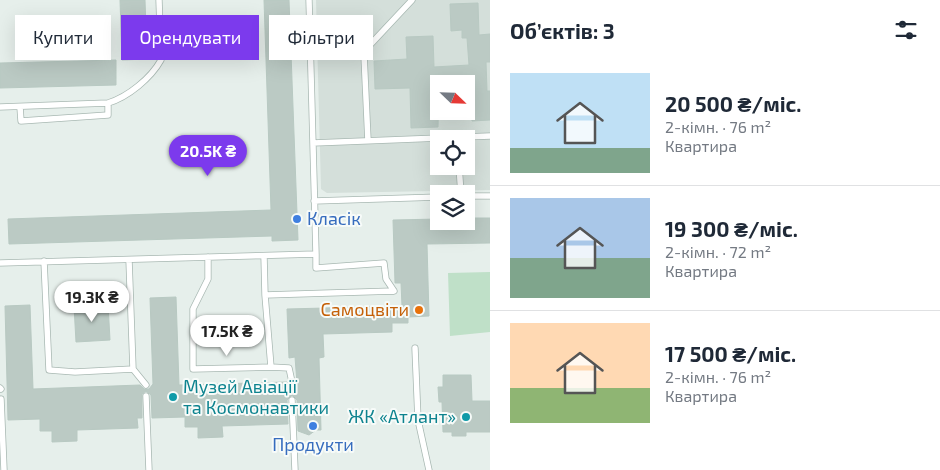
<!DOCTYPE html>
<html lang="uk">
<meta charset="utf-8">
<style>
body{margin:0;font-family:"Exo 2",sans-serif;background:#f6f6f7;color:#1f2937;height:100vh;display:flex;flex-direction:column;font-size:19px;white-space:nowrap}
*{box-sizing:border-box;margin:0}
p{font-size:16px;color:#747a83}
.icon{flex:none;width:28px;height:28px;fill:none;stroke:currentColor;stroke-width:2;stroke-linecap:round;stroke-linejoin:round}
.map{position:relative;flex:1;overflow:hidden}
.details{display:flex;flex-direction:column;background:#fff;width:450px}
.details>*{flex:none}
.guide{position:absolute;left:15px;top:15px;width:400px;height:45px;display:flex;gap:10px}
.needle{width:32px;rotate:113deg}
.tools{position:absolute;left:430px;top:75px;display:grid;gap:10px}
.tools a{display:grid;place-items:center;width:45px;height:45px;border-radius:0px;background:#fff;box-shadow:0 5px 20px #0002;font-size:25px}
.price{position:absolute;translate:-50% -42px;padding:0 11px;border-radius:18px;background:#fff;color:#222;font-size:16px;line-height:32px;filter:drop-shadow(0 1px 2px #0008)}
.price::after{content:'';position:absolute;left:50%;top:30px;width:15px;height:11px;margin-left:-8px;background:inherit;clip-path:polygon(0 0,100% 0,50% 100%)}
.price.selected{background:#7c3aed;color:#fff}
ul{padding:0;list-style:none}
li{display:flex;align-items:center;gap:15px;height:125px;padding:0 20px}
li+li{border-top:1px solid #e0e1e3}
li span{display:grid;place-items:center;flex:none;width:140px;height:100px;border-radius:0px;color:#555}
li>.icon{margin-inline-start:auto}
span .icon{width:60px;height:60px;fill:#fffc;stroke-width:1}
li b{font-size:21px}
h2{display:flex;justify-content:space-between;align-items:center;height:60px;padding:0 20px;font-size:21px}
.tag{padding:0 18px;border-radius:0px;background:#fff;box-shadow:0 5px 20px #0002;font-size:18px;line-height:45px}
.tag.selected{background:#7c3aed;color:#fff}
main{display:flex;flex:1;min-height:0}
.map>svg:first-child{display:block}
.built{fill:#d4dfda;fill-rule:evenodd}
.green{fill:#bfe0c8}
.building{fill:#bbcac4;stroke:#b8c9c2}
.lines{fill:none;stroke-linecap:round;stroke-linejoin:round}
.service-casing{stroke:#a8b8b2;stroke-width:7}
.service{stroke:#fff;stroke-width:5.5}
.shop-dot{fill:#3f7fe0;stroke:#f7fbf9;stroke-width:2}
.food-dot{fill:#e8710a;stroke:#f7fbf9;stroke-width:2}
.culture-dot{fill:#0f9aa8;stroke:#f7fbf9;stroke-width:2}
.labels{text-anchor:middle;stroke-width:4;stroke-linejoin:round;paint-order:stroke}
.shop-label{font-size:18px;fill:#366cbe;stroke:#f7fbf9;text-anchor:start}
.food-label{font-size:18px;fill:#c56008;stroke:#f7fbf9;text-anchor:end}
.culture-label{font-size:18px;fill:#0d838f;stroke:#f7fbf9;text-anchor:start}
</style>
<main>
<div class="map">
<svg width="490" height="470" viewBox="0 0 490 470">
<rect width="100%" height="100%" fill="#e6efeb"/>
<path class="built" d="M316,0H490V190L327,193L321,189ZM439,84H466V111H439ZM439,139H466V166H439Z"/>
<path class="green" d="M490,272V332L450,336L448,273Z"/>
<path class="building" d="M120,0H145L147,59L122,60Z
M264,0H289L298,240L272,241V236L9,244L8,219L271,210Z
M478,3L479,35L490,34V62H486L487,91H490V120L472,121L471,94H466V84H439L438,127L411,128L410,88L375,89L374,61L407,59L406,37L433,36L434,67L469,65L467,38H462V30L451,31L450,4Z
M116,60V85L0,88V63Z
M466,218H490V243L427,244L429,316L408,317V323H392V332L323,334L324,357L319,358L321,430H316L309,435L298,431L297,400L292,395L287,400L288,424L222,426L223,437L198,438V427H185V417L152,418L151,395L146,391L142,394V418H137L138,428L77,430V441L52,442V431H40V419L8,420L5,306L30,305L33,389L140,385L144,389H149L153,384L150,298L176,297L179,385L287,382L292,387L297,383L295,357L289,358L287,309L402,306L401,283H395L393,220L439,219V221H466Z
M108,304L110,340L76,342L74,306Z
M443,375H471L472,401H490V432H466V436H452V432H443L442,402H439L438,387H443Z"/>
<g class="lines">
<defs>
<path id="service" d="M0,107L108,103C128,97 151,78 161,60L159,0
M20,107L21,121L108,115V103
M368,141L364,55L368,47L412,0
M313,143L490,136
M459,166L461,194
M466,196H490
M314,201L439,197
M316,254V268L384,263L386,279L394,291
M208,257V279L193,309V369L271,367L265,295L264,256
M129,260L133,369L146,385
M44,261L49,370L75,372L133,369
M0,263L316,254L309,0
M265,295L394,291
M415,348L418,420L429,470
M271,367L289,368L292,382
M0,388L1,389
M146,396L149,470
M1,399L4,470
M292,400L295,470"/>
</defs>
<use href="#service" class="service-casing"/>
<use href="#service" class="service"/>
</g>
<g class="shop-dot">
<circle cx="297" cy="219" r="5"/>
<circle cx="313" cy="426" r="5"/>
</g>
<circle class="food-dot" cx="419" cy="310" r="5"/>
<g class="culture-dot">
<circle cx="173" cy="397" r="5"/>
<circle cx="466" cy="417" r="5"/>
</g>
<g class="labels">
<g class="shop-label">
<text x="307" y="225">Класік</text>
<text x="313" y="451" text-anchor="middle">Продукти</text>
</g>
<g class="food-label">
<text x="409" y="316">Самоцвіти</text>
</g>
<g class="culture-label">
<text x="183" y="393">Музей Авіації<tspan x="183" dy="21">та Космонавтики</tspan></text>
<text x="456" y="423" text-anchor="end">ЖК «Атлант»</text>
</g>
</g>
</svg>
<div class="tools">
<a><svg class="needle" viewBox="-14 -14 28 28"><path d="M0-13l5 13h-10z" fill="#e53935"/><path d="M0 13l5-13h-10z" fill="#747a83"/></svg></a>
<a><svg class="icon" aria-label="locate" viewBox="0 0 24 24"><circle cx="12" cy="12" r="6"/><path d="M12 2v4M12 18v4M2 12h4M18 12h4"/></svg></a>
<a><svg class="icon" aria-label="layers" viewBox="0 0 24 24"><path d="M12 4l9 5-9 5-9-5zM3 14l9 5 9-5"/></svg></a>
</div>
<b class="price selected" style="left:208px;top:177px">20.5K ₴</b>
<b class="price" style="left:92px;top:323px">19.3K ₴</b>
<b class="price" style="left:227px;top:357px">17.5K ₴</b>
<div class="guide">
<a class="tag">Купити</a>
<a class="tag selected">Орендувати</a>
<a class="tag">Фільтри</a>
</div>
</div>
<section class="details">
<h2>Об’єктів: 3<svg class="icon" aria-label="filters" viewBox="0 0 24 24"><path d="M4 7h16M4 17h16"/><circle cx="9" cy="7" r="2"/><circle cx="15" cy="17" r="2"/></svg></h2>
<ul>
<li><span style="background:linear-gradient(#bfe0f5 75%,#7fa58c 0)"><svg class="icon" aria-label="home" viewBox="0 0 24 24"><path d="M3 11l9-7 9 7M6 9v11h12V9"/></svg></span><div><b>20 500 ₴/міс.</b><p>2-кімн. · 76 m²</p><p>Квартира</p></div></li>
<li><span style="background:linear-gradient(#a9c7e8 60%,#7fa58c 0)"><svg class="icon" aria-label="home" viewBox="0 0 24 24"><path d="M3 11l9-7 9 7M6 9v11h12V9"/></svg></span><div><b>19 300 ₴/міс.</b><p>2-кімн. · 72 m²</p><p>Квартира</p></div></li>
<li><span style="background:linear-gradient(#ffd9b3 65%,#8fb573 0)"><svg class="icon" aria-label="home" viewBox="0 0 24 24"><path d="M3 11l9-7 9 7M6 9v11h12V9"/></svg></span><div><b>17 500 ₴/міс.</b><p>2-кімн. · 76 m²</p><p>Квартира</p></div></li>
</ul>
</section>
</main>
